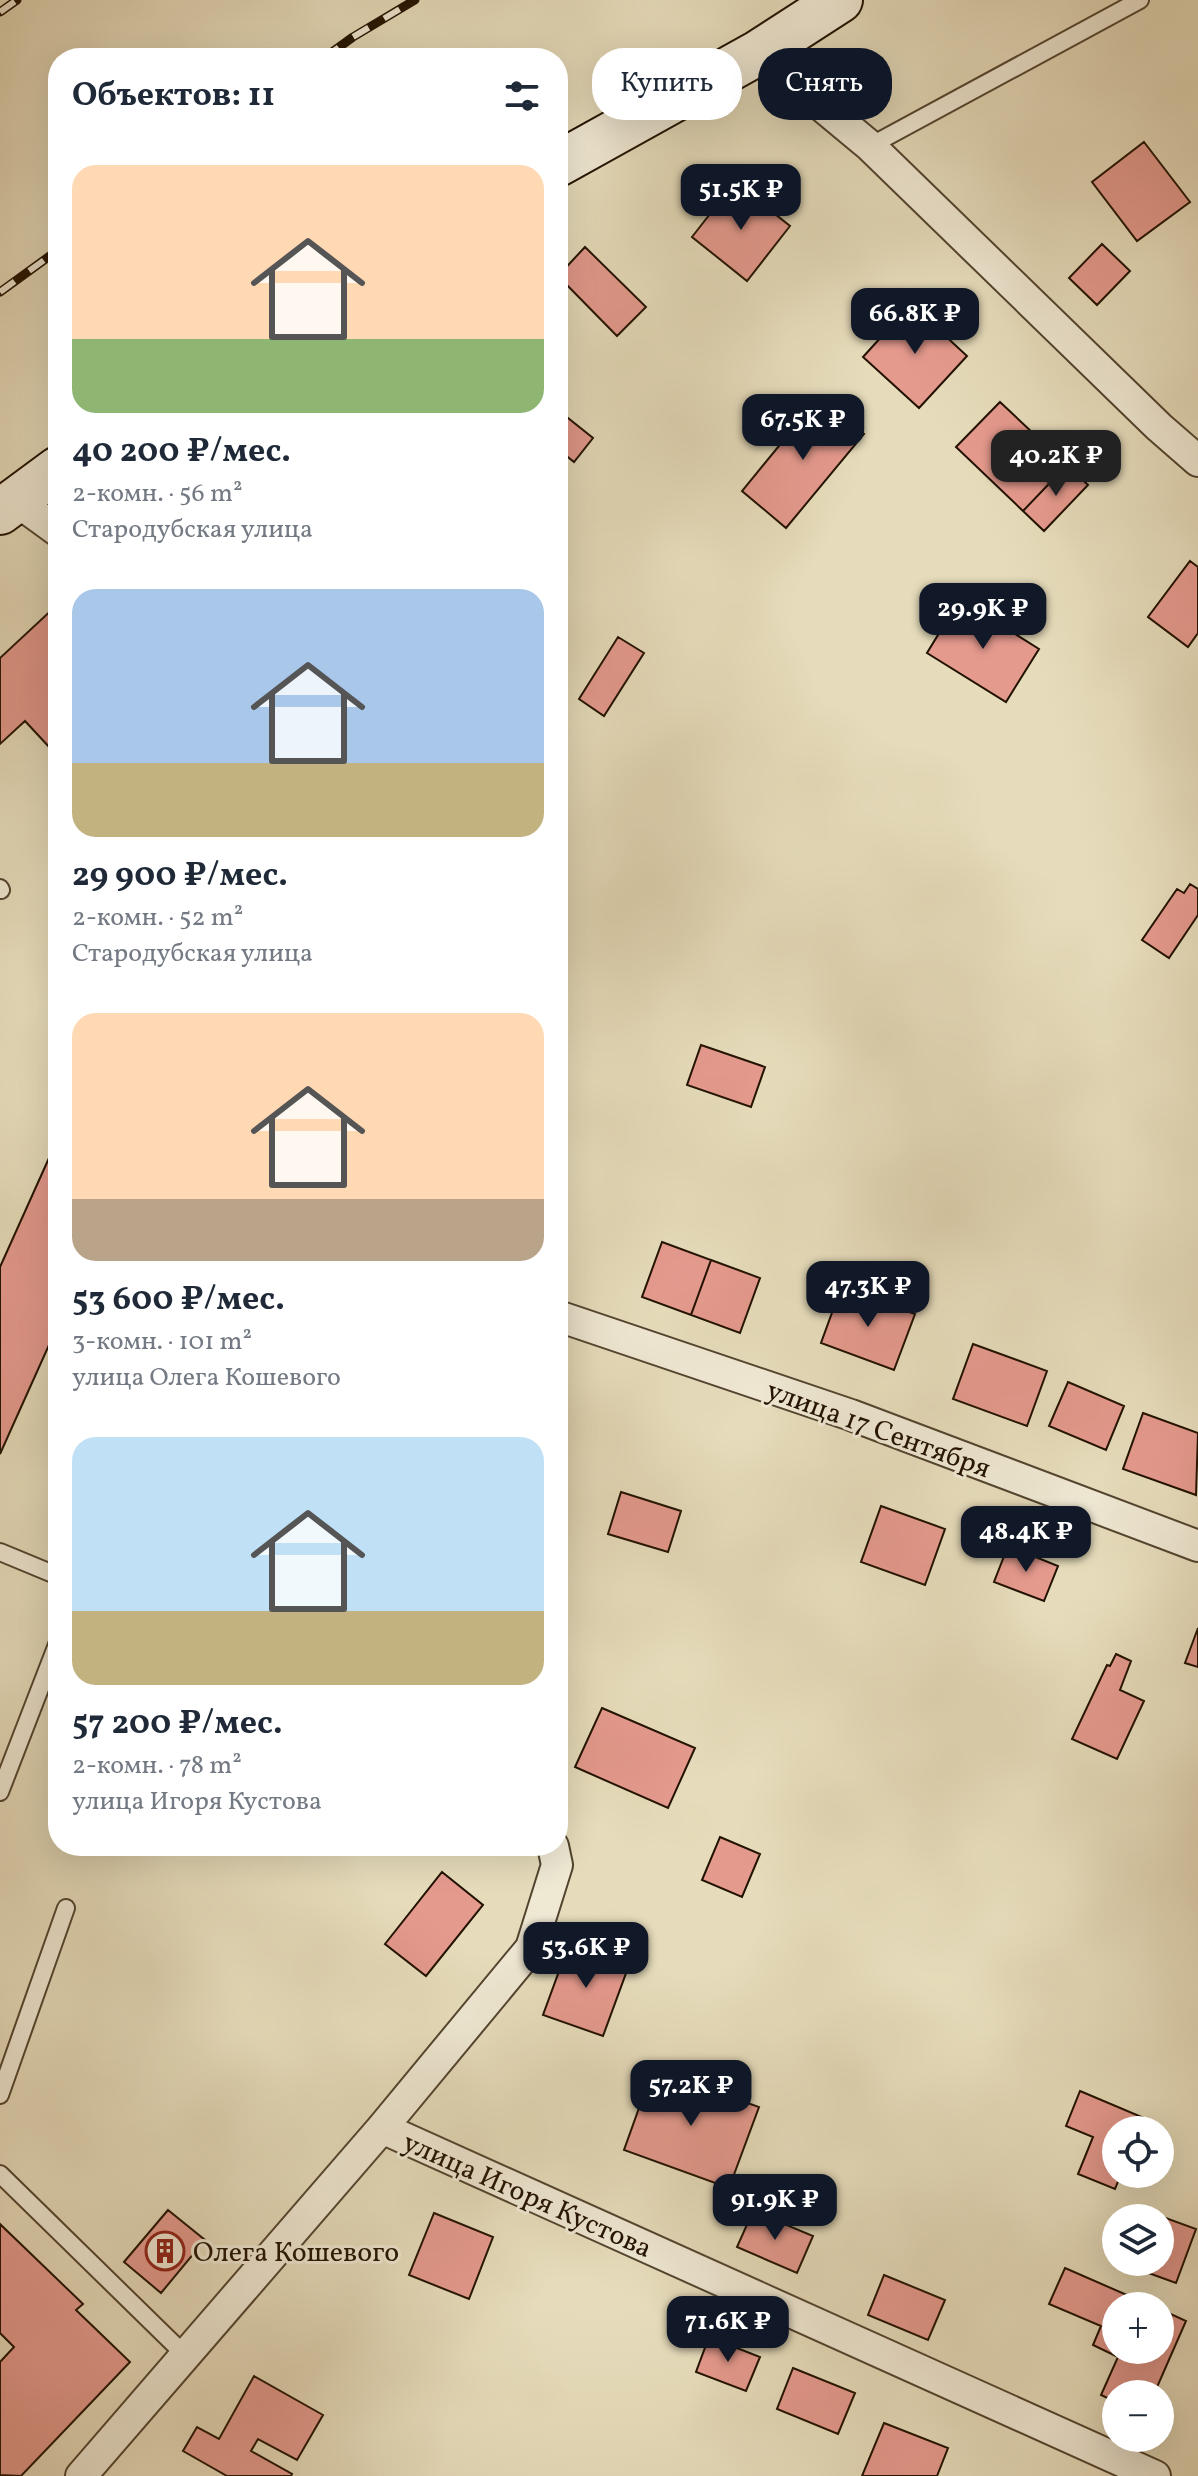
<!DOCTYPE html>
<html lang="ru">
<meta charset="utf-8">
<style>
body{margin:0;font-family:Vollkorn,serif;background:#f6f6f7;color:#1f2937;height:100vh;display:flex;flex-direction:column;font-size:30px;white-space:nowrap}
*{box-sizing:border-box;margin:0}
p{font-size:26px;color:#747a83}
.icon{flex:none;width:44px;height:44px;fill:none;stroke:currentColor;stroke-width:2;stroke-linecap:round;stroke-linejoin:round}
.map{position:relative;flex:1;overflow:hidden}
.side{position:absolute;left:48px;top:48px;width:520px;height:1808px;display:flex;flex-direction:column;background:#fff;border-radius:32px;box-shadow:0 8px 32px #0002}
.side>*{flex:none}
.hud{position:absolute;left:592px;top:48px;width:486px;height:72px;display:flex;gap:16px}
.controls{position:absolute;left:1102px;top:2116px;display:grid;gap:16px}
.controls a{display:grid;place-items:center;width:72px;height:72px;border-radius:50%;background:#fff;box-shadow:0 8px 32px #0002;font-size:40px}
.price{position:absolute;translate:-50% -68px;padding:0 18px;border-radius:16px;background:#111827;color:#fff;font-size:26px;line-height:52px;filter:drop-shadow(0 2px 4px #0008)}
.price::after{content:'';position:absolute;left:50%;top:48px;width:24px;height:18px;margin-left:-12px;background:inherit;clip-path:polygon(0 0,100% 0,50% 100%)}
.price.selected{background:#222;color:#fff}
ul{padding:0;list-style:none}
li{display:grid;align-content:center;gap:16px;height:424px;padding:0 24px}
li span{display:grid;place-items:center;height:248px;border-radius:24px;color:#555}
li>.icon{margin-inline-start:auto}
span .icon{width:144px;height:144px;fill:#fffc;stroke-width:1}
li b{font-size:34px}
h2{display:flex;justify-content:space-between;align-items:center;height:96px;padding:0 24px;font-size:34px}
.pill{padding:0 28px;border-radius:32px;background:#fff;box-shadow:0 8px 32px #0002;font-size:28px;line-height:72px}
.pill.selected{background:#111827;color:#fff}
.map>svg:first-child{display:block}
.building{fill:#e59a8e;stroke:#221200;stroke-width:2}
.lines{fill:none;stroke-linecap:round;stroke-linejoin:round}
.service-casing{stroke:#53442f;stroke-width:20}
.minor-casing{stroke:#53442f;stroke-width:34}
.secondary-casing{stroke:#221200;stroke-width:48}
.service{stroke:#efe8d3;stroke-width:16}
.minor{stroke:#efe8d3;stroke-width:30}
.secondary{stroke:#efe8d3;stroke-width:44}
.rail-casing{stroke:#221200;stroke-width:9}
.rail{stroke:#efe8d3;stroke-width:6;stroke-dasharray:18;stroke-linecap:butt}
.labels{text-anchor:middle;stroke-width:6;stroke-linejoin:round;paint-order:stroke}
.street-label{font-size:28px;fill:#221200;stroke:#efe8d3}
.poi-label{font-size:28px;fill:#221200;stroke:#efe8d3;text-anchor:start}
</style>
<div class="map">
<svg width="1198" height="2476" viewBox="0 0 1198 2476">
<rect width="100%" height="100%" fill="#e6dcbb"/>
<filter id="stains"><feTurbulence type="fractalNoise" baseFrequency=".0025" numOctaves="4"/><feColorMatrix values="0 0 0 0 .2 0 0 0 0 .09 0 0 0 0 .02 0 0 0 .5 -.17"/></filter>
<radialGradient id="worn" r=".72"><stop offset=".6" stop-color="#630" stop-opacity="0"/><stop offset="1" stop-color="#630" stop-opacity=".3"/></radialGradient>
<path class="building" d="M1144,142L1190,202L1137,241L1092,182Z
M735,182L790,226L747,281L692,237Z
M1102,244L1130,271L1097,305L1069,278Z
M585,247L646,307L617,336L558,276Z
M911,304L967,356L919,408L863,357Z
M819,397L864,434L786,528L742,491Z
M1000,402L1067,465L1023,511L956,447Z
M558,410L593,438L574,462L558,449Z
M1067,465L1088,485L1044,531L1023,511Z
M1190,561L1198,567V633L1188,647L1148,617Z
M960,599L1039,649L1006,702L927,653Z
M58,604V743L51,749L25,721L0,744V658Z
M618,637L644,653L604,716L579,699Z
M1190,884L1198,889V915L1169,958L1142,940L1177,889L1184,893Z
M701,1045L765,1067L751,1107L687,1085Z
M58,1138V1325L0,1454V1267Z
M662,1242L711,1260L691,1315L642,1297Z
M711,1260L760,1278L740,1333L691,1315Z
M841,1288L915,1314L894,1370L821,1343Z
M973,1344L1047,1371L1027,1426L953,1399Z
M1068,1382L1124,1406L1106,1450L1049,1426Z
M1143,1413L1198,1433L1196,1495L1123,1469Z
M621,1492L681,1511L668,1552L608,1534Z
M881,1506L945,1529L925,1585L861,1562Z
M1008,1546L1058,1566L1044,1601L994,1582Z
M1198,1628V1667L1185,1663Z
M1116,1654L1131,1661L1120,1690L1144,1701L1117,1759L1072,1739L1107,1665L1110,1666Z
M602,1708L695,1748L668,1808L575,1767Z
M720,1837L760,1854L742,1897L702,1880Z
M442,1872L483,1905L426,1976L385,1944Z
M569,1944L629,1965L603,2036L543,2015Z
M653,2069L759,2107L729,2188L624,2150Z
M1080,2091L1144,2118L1139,2130H1116V2174H1121L1115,2189L1078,2174L1093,2137L1066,2126Z
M1141,2209L1196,2229L1176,2283L1121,2263L1160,2262V2218H1137Z
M168,2210L205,2240L161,2293L124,2262Z
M753,2211L813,2236L797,2273L737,2247Z
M434,2213L493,2237L469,2299L409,2275Z
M0,2224L83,2304L76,2310L130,2362L21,2476L0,2475V2362L14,2347L0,2333Z
M1065,2268L1152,2306H1116V2350H1160V2309L1186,2321L1154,2394H1116V2402L1101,2395L1118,2357L1093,2345L1101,2326L1049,2304Z
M884,2275L945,2300L928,2340L868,2315Z
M709,2337L760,2357L746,2391L696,2372Z
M793,2368L855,2393L838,2434L777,2409Z
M254,2376L323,2415L297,2460L258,2439L251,2451L292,2474L291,2476H227L183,2451L197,2427L219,2439Z
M884,2423L948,2448L937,2476H862Z"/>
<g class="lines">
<defs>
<path id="service" d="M870,146L1140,0
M0,888L1,890
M0,1552L58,1576
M0,1792L58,1642
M0,2095L66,1908
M0,2174L185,2355"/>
<path id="minor" d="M758,53L870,146L1159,427L1198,461
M14,499L58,531
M558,1316L851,1415L1198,1546
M382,2128L1155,2476
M81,2476L382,2128L531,1948L557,1865L553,1846"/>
<path id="secondary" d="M558,164L758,53L840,0
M0,512L58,469"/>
</defs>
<use href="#service" class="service-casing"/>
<use href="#minor" class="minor-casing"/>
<use href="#secondary" class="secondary-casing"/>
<use href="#service" class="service"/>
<use href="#minor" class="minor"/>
<use href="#secondary" class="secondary"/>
<defs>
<path id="rail" d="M0,12L17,0
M324,58L353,37L415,0
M0,292L58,250"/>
</defs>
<use href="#rail" class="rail-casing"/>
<use href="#rail" class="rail"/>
</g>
<defs>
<symbol id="building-ring" viewBox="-11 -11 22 22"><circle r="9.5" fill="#efe8d3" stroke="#8f2418" stroke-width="1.5"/><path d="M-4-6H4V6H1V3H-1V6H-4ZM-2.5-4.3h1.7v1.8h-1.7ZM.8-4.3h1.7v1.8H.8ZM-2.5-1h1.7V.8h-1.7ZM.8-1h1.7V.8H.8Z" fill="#8f2418"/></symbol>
</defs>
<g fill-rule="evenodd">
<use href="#building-ring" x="143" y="2229" width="44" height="44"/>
</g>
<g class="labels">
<g class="street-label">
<text transform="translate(879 1428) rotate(20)" y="10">улица 17 Сентября</text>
<text transform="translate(528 2194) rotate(24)" y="10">улица Игоря Кустова</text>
</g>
<g class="poi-label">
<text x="193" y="2261">Олега Кошевого</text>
</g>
</g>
<rect width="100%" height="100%" filter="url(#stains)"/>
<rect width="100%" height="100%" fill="url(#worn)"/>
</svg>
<div class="controls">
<a><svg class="icon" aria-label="locate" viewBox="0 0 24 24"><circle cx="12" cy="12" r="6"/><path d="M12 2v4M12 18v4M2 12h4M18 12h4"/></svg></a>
<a><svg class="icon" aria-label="layers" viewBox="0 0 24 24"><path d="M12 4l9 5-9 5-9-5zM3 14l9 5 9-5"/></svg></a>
<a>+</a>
<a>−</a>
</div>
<b class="price" style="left:741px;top:232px">51.5K ₽</b>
<b class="price" style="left:915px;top:356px">66.8K ₽</b>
<b class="price" style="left:803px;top:462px">67.5K ₽</b>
<b class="price selected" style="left:1056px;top:498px">40.2K ₽</b>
<b class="price" style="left:983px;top:651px">29.9K ₽</b>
<b class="price" style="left:868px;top:1329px">47.3K ₽</b>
<b class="price" style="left:1026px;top:1574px">48.4K ₽</b>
<b class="price" style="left:586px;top:1990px">53.6K ₽</b>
<b class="price" style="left:691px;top:2128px">57.2K ₽</b>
<b class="price" style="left:775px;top:2242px">91.9K ₽</b>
<b class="price" style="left:728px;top:2364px">71.6K ₽</b>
<div class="hud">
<a class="pill">Купить</a>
<a class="pill selected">Снять</a>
</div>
<section class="side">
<h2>Объектов: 11<svg class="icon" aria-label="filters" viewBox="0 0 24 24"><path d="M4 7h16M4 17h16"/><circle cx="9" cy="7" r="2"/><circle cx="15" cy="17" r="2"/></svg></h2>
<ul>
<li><span style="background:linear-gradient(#ffd9b3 70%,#8fb573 0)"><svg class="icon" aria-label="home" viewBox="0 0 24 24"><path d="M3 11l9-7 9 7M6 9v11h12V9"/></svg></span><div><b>40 200 ₽/мес.</b><p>2-комн. · 56 m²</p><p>Стародубская улица</p></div></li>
<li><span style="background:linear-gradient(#a9c7e8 70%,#c2b280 0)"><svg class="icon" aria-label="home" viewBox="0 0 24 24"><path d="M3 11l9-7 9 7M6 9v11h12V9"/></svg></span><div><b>29 900 ₽/мес.</b><p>2-комн. · 52 m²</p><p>Стародубская улица</p></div></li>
<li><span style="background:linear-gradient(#ffd9b3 75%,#b9a48a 0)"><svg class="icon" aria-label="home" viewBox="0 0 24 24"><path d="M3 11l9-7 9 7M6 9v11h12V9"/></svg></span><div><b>53 600 ₽/мес.</b><p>3-комн. · 101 m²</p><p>улица Олега Кошевого</p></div></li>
<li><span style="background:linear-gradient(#bfe0f5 70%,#c2b280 0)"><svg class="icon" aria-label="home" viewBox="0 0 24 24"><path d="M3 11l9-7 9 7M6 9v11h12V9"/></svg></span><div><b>57 200 ₽/мес.</b><p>2-комн. · 78 m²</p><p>улица Игоря Кустова</p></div></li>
</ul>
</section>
</div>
